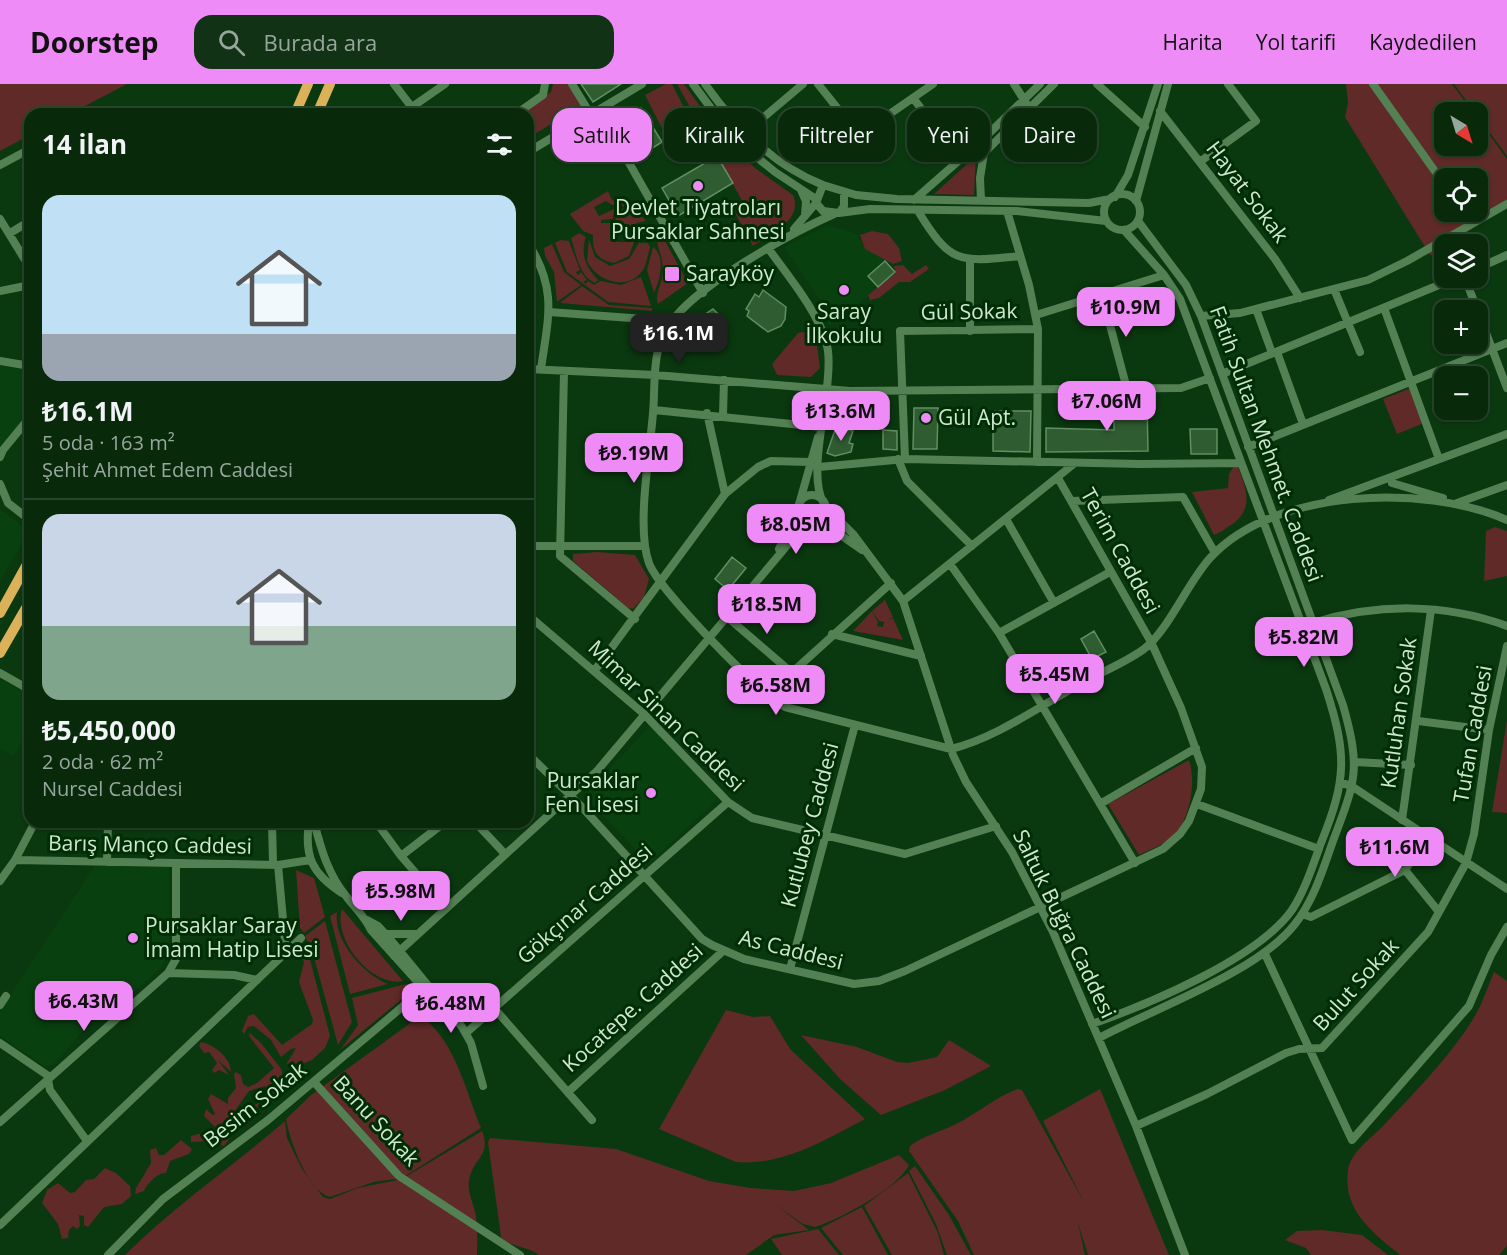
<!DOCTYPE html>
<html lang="tr">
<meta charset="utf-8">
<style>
body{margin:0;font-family:"Open Sans",sans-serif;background:#113214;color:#f1f3f6;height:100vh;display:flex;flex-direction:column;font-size:22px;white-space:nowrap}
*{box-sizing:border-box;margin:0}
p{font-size:20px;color:#98a79d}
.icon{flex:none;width:33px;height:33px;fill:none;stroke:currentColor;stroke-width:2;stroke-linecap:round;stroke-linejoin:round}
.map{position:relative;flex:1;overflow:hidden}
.panel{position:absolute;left:24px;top:24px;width:510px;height:720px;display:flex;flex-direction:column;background:#082a0b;border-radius:18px;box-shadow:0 2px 4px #0004,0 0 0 2px #29462c}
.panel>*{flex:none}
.top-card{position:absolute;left:552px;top:24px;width:570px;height:54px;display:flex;gap:12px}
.needle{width:39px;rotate:142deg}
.controls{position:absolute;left:1434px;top:18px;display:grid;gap:12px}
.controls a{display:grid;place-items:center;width:54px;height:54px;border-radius:12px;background:#082a0b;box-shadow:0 2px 4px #0004,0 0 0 2px #29462c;font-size:30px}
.price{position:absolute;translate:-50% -51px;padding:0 14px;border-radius:12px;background:#ef8bf6;color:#111;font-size:20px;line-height:39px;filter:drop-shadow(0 2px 3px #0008)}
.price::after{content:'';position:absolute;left:50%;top:36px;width:18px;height:14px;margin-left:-9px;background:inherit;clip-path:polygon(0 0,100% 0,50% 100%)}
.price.current{background:#222;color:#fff}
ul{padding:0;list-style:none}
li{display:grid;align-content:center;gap:12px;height:318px;padding:0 18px}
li+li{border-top:2px solid #29462c}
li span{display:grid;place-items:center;height:186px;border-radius:18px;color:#555}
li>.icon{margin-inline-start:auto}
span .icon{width:108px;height:108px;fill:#fffc;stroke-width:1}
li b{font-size:26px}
h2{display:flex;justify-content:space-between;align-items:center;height:72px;padding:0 18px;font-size:26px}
.pill{padding:0 21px;border-radius:18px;background:#082a0b;box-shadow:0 2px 4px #0004,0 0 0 2px #29462c;font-size:21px;line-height:54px}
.pill.current{background:#ef8bf6;color:#111}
header{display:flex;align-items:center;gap:36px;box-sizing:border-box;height:84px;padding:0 30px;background:#ef8bf6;color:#111}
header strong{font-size:28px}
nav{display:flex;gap:33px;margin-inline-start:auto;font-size:21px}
.search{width:420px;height:54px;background:#113214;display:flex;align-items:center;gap:15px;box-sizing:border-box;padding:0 21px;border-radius:18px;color:#98a79d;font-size:22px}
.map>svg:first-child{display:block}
.built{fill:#094010}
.green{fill:#5f2a27;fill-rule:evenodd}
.building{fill:#305c31;stroke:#618f62;stroke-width:1.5}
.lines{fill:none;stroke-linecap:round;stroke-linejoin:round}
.minor{stroke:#548154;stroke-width:8}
.highway{stroke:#dbb259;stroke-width:10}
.poi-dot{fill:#ef8bf6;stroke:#002e04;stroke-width:2}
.labels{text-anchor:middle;stroke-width:6;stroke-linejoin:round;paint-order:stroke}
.street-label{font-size:21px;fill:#cfe8cf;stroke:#002e04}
.poi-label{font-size:21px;fill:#cfe8cf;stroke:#002e04;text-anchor:start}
</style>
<header>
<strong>Doorstep</strong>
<div class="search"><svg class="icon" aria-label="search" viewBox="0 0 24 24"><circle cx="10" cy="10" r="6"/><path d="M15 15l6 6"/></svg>Burada ara</div>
<nav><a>Harita</a><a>Yol tarifi</a><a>Kaydedilen</a></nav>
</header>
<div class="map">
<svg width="1507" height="1171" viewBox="0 0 1507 1171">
<rect width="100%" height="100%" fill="#0a380f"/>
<path class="built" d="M828,141L857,150L864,163L884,175L897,190L829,242L824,222L784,163Z
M0,281L30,287V328L0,363Z
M0,425L26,445L19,465L0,497Z
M2,596L30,612V643L14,672L0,665V600Z
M650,642L679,668L716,711V717L651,777H646L588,715V707Z
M95,781L169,783V867L161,884L127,913L111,923H99L96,932L54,980L46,983L0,952V927Z"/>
<path class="green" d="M0,0H127L70,30H30V51L0,67Z
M553,0H573L581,22L528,54V30H520L551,8Z
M666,0H672L699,53L690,58L687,53L671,62L645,11Z
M677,0H684L725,57L755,84L793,111C804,136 770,150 753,162L734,127L744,120Z
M1346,0H1452L1473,28H1444V62H1478V35L1507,75V122L1468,147L1464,160H1444V172L1430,171L1345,33L1348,19ZM1444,94H1478V128H1444Z
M1454,0H1507V72Z
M976,72L974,111L934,110Z
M608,107L612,116L632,120L638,124L612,121L606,117L594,123L599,132L614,125L613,135L601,136V139H612L611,150L618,158H634L629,172L614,179C597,176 592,167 593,151L583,147L570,130Z
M617,124L639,129L646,137L636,139L630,151H625L621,146V140L615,138Z
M658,144L688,199L658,220C654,208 663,200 663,187C663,168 654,163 658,144Z
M872,147L888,150L899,164L902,177L893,180L865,165L860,151Z
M579,149L586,153C580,171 586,183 598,196L595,199C579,192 576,170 571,154Z
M589,155L595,173L610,182L629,175L639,159H648L650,163C648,170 647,179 643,186C628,208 597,198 587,177Z
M560,156L569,157L580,186L576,188L578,191L581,188L587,196L583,198L586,200L588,197L594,201L600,197L621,201L641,193L651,222L608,218L567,188L555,159Z
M552,160L564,188L581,201L557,218L554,188L545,172L544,164Z
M653,163C666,172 660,196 654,209L647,186Z
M903,181L912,190L926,181L929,185L910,198H899L879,214L870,216L868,211L896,189L894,182Z
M582,202L609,221L652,224V227L560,219Z
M815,246L820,284L811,293L777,291L772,280L798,249Z
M1411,304L1424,339L1397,350L1383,315Z
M1234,382L1238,383C1246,404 1254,423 1234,439C1227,443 1221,449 1214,451L1192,408L1228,404L1229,390Z
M1495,443L1507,447V492L1484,497L1486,447Z
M597,468L635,471L649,495L644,513L633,525L628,524L573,477V470Z
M885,516L893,533L888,536L893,534L903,556L853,547L872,527L878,538L877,542L883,543L884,538L879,537L872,527Z
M1507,636V729L1492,728Z
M1189,676C1196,697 1191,731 1176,749C1167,760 1151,765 1139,771L1108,720Z
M296,786L314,794L325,833L304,849L300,844Z
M342,825L403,897C371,904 332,854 342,825Z
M337,828C333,856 363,890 388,900L350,910L330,832Z
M325,837L352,938L338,961L312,866L305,852Z
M301,860H306L330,952L325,964L312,976L290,985L287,979L296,964L291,965L281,973L271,956L254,942L248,943L244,950L242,947L248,932L254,930L282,961L312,940L313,936L299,898L304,878L298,867Z
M1494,888L1507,897V1162L1499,1171H1400C1373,1149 1342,1126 1348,1086C1350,1069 1371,1054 1382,1043C1414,1009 1452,971 1476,930C1483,917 1488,902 1494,888Z
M406,900L409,909L340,966L358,941L352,914Z
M726,926L753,933L770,932L790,965L865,1035C825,1056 783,1082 736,1078L659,1045Z
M416,935H425C456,961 466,1007 481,1044L402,1094L374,1098L330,1113C308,1108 289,1055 286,1035L311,1011Z
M250,949L261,959L282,986V991L276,998V1014L269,1011L265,1002L249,1007L234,1028L242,1024L245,1027L260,1018L247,1041L231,1043L230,1054L224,1062L211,1057L191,1058V1052L214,1046L215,1043L204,1032L206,1025L213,1031L215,1030L208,1015L211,1010L228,1020V1014L236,1004L234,990L236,988L241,991L243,1000L248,1003L257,999L274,984L249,952Z
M801,951L857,963L897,978L908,979L937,973L949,956L991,982L945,1006L881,1031L840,995Z
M201,958C215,961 231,974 231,988L218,976L229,991L219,986L214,989L212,986L217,979L209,968L204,969L199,962Z
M1018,1005L1022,1006L1085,1120L1043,1037L1100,1005L1169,1171H1088L1078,1139L1085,1171H974L958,1137L909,1067L910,1062C924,1051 941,1048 956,1040C978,1029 995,1013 1018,1005Z
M285,1037L287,1054L302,1085L323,1113L330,1115L358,1104L402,1095L482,1047C492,1072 473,1073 469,1097C467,1109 475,1122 476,1133C478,1146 477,1159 477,1171H125C174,1122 232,1083 285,1037Z
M490,1054L616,1065L709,1097L751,1104L794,1107L831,1099L899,1071L909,1081C898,1104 839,1136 815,1143L803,1140L776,1121L809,1146L774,1151L746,1171H539C528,1162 509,1163 501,1153L488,1058Z
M181,1056L192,1065L189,1070L170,1077L166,1089C158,1088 147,1100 144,1107L135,1110L136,1104L151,1079L150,1066L156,1064L159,1071H164Z
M915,1082L949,1131L971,1171H947L936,1140L909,1087Z
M105,1084L116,1089L130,1102L131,1112L122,1120L104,1123L88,1143L84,1141V1132L79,1131L80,1142L77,1145L73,1142L69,1146L68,1154L62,1155L58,1140L42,1119L47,1106L58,1099L70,1109L75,1108L86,1096L94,1095Z
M908,1089L938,1149L944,1171H892L864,1122Z
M862,1123L888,1171H843L821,1144Z
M818,1145L839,1171H782L771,1155Z
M1322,1146L1362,1151L1388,1171H1311L1306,1164L1285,1156L1297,1147Z"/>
<path class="building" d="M581,0H621L593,18Z
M641,24L662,58L637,74L630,61L634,59L630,53L634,50L624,34Z
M717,72L733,99L678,132L662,104Z
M885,177L895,188L878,203L868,192Z
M763,206L786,223L785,235L781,242L768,248L747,232L749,227L746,225L755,210L759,213Z
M713,225L723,235L720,242L709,251L707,248L701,250L694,241L695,237Z
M1114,315H1147L1148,367L1046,368V344L1114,346Z
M914,324H938L937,365H913Z
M993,327H1031L1030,368L993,367Z
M836,343L853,347L849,359L853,360L851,368L835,372L827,369Z
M1190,345H1217V370H1191Z
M883,346L897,347V366L883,365Z
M732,473L746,484L728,506L715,495Z
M1094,547L1106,568L1092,575L1081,555Z"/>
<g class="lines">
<path class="minor" d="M394,0L417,30
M572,0L591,31
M693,0L733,54L775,88L816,115
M705,0C736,44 773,81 823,101
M818,0L850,40L865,47L933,0
M1014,0L1026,19
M1097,0L1145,43
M1373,0L1444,100
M913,14L960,75
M599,26L703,209
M1160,27L1275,175L1300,214
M408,30L412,23L445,0
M516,30L543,11L545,0
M745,49L803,0
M528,68L642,0
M1201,77L1256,37L1228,0
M0,81L30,65
M801,106L806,117L805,132
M844,108V122L839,129L823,127L816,119L823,101L856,111L897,115L1089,119L1110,115
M1104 128a18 18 0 1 1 36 0a18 18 0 1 1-36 0Z
M1115,113L1128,91L1158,0
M914,116L980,58L1040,0
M981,116L980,94L984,69L1054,0
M1136,117L1168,0
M918,127C951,181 959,178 1020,172
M1007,127L1029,201L1038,245L1037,378
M1464,128L1472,139
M839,129L870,125L1017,127L1106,137
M834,130C789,150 696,201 669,241C664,248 660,257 658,266C653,287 655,308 653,329C650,368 636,444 649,479C658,505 760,610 785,623L951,665C996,654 1040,622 1080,600C1101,588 1125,579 1144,565C1168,547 1189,496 1211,473C1275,404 1426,400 1507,436
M0,135L30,184
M794,145L816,119
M10,149L30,137
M528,159C558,206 548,234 541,285
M768,164C788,192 823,233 828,267C833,308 806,385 823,418
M970,176V247
M1478,184L1507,171
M1465,194L1507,304
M1334,205L1360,268
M0,207L30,201
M1102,211L1127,305
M1384,224L1439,375
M1256,225L1272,269
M549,228L672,237
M1036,231L1164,191
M1201,232L1240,229L1368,196L1407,177L1507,120
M1277,268L1303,340
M0,277L30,282
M528,285L655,291L850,307L1181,304L1210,294
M564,287L560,472L635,535
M1222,290L1456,194
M654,326L821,343
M707,329L725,410
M723,331L724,296
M1248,363L1507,259
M0,373L3,366L30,333
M898,375L907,397L972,462
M905,375L900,247L1038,245
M819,383L905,375L1140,380L1241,379
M1392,399L1443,414
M0,400L8,419L30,436
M798 425a14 14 0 1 1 28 0a14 14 0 1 1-28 0Z
M1329,416L1507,350
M800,417L818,353
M1072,417L1183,413L1215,469
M1457,419L1507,401
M825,422L853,450L903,517L953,671L966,698L1012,768L1053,848L1136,1042L1185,1171
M1006,435L1054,519
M815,439L829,443L862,466
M528,462H645
M779,465L798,425
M950,480L999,549L1135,779
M903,517L1075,379
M528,531L644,630L728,718L752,734L905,770L996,742
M726,532L791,588
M1313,539C1376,519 1445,519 1507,542
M999,549L1110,488
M832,550L921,572
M595,586L725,410L758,383L771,377L810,378
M0,589L30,606
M766,612L891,499
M1418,637L1489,646
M528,670L581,722L702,855L712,861L744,875L854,900L879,897L905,887L1163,765L1180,750L1189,737L1201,705L1202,683L1181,624L1151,558L1058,394
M1355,678L1411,681
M1340,698L1353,703L1507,805
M1100,720L1196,664
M1197,720L1319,765
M1402,736L1431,526
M272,738L273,780
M309,738C304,772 312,790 342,809
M314,738C321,765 328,790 346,812C355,824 365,833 371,846L416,896L423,898
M376,738L401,772L446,824
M475,738L505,770
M1427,753L1405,786L1439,828
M401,772L445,738
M15,776L35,738
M107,778L108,738
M278,781L286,868
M0,797L15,776L278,781L310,776
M1302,830L1311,833L1405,786
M367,836L378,842L390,855L462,943L471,959L483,1002
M385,850H418
M1265,870L1352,1056L1469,922L1491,871L1507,843
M394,872L597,687L790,458L813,439
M790,885L855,641
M168,889L176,875V779
M0,921L6,912
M494,924L592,1036
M1092,940C1149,920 1257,875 1292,826C1305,806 1313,781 1321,759C1347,695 1347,670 1326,605L1180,215L1164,191L1124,146
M466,949L728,718
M1099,954C1155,924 1258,888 1295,840C1314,816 1323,785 1333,757C1356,696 1361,685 1343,621L1201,232L1186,201L1138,137
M0,959L47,991L50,1006L87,1057
M314,998L399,1092L520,1171
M568,1008L723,867
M0,1038L168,889L234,891L257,896
M1136,1042L1207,1010L1286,969L1299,965L1322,964L1428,848L1466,779L1474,750L1489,646L1507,562
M0,1141L301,854
M108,1171L163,1115L268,1036L427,902"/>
<path class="highway" d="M295,30L308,0
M317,30L330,0
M0,529L30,475
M0,569L30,517"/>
</g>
<g class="poi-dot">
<circle cx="698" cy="102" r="6"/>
<rect x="664" y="182" width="16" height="16" rx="3"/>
<circle cx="844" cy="206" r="6"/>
<circle cx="926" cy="334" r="6"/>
<circle cx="651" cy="709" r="6"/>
<circle cx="133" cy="854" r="6"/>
</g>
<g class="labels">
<g class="street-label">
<text transform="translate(1247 108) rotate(53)" y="7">Hayat Sokak</text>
<text transform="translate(969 228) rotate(-1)" y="7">Gül Sokak</text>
<text transform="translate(1266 360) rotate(70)" y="7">Fatih Sultan Mehmet. Caddesi</text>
<text transform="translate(1120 467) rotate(61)" y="7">Terim Caddesi</text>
<text transform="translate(1399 629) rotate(-82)" y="7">Kutluhan Sokak</text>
<text transform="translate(666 632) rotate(44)" y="7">Mimar Sinan Caddesi</text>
<text transform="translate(1473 650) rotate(-80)" y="7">Tufan Caddesi</text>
<text transform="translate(810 741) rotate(-75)" y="7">Kutlubey Caddesi</text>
<text transform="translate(150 761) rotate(1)" y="7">Barış Manço Caddesi</text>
<text transform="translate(585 820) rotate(-41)" y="7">Gökçınar Caddesi</text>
<text transform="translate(1064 840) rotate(64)" y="7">Saltuk Buğra Caddesi</text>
<text transform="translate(791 866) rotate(14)" y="7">As Caddesi</text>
<text transform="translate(1356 901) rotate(-48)" y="7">Bulut Sokak</text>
<text transform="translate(633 924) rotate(-42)" y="7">Kocatepe. Caddesi</text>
<text transform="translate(255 1021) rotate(-38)" y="7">Besim Sokak</text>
<text transform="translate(376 1037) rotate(47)" y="7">Banu Sokak</text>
</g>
<g class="poi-label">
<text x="698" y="131" text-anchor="middle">Devlet Tiyatroları<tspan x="698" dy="24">Pursaklar Sahnesi</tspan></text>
<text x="686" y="197">Sarayköy</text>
<text x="844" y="235" text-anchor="middle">Saray<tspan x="844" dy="24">İlkokulu</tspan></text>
<text x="938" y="341">Gül Apt.</text>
<text x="639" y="704" text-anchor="end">Pursaklar<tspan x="639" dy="24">Fen Lisesi</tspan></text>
<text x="145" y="849">Pursaklar Saray<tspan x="145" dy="24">İmam Hatip Lisesi</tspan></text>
</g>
</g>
</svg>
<div class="controls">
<a><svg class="needle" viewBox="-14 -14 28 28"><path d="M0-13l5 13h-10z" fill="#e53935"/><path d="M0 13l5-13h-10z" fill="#98a79d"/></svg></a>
<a><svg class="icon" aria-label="locate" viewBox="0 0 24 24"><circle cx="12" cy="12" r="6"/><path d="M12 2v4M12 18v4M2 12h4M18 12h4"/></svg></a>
<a><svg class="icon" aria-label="layers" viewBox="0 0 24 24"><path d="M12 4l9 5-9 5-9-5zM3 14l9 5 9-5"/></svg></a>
<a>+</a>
<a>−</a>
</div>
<b class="price" style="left:1126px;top:254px">₺10.9M</b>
<b class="price current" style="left:679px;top:280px">₺16.1M</b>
<b class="price" style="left:1107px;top:348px">₺7.06M</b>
<b class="price" style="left:841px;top:358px">₺13.6M</b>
<b class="price" style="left:634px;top:400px">₺9.19M</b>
<b class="price" style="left:796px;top:471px">₺8.05M</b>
<b class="price" style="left:767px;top:551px">₺18.5M</b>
<b class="price" style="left:1304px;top:584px">₺5.82M</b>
<b class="price" style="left:1055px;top:621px">₺5.45M</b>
<b class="price" style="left:776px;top:632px">₺6.58M</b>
<b class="price" style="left:1395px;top:794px">₺11.6M</b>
<b class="price" style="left:401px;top:838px">₺5.98M</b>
<b class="price" style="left:84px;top:948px">₺6.43M</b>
<b class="price" style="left:451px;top:950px">₺6.48M</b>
<div class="top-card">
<a class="pill current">Satılık</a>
<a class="pill">Kiralık</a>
<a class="pill">Filtreler</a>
<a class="pill">Yeni</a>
<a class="pill">Daire</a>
</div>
<section class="panel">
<h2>14 ilan<svg class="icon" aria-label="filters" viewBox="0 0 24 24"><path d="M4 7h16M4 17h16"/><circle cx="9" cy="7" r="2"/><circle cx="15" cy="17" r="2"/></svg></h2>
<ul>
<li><span style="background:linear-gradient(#bfe0f5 75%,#9aa5b1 0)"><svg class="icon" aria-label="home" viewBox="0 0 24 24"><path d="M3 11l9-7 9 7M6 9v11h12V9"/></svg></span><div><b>₺16.1M</b><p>5 oda · 163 m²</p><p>Şehit Ahmet Edem Caddesi</p></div></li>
<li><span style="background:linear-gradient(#c9d6e8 60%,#7fa58c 0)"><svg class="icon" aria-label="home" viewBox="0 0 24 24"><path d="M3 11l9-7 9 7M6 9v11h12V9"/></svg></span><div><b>₺5,450,000</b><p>2 oda · 62 m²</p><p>Nursel Caddesi</p></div></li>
</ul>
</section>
</div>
